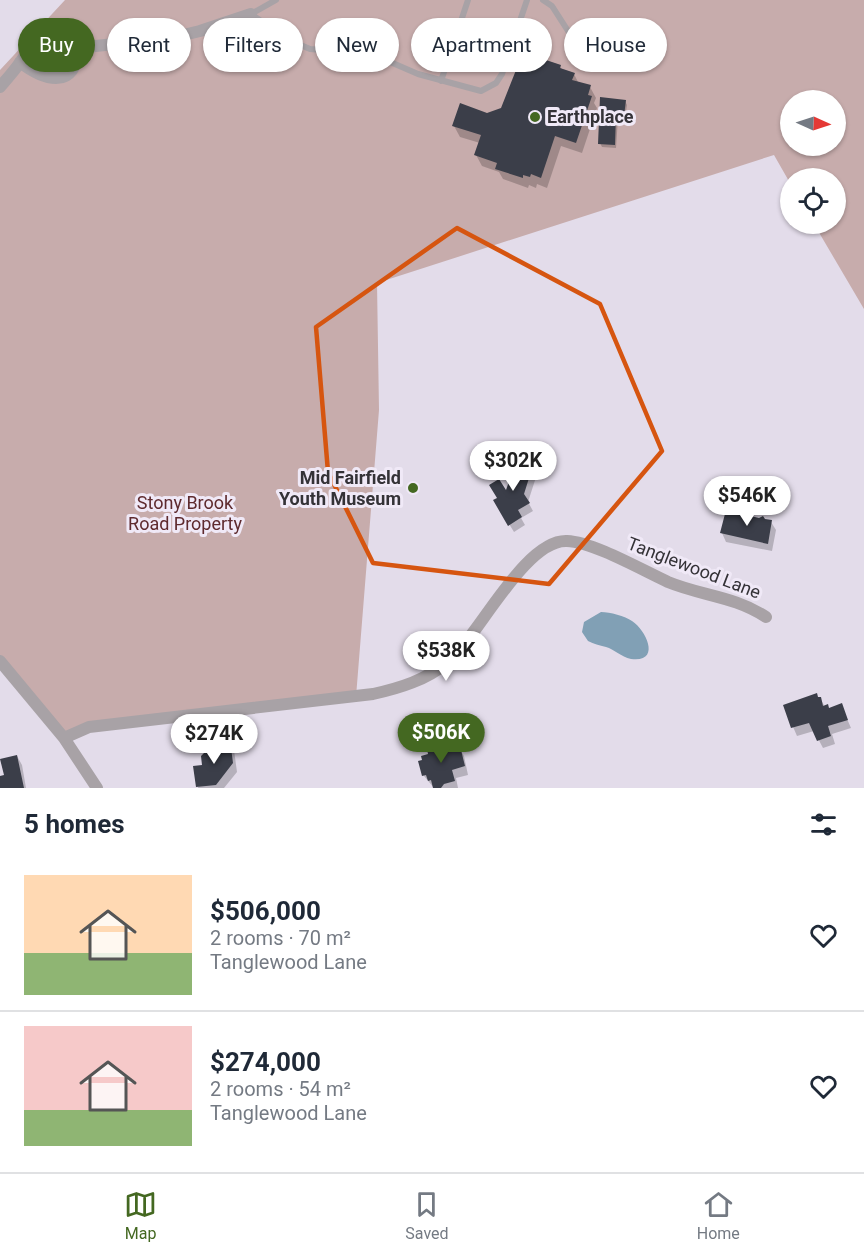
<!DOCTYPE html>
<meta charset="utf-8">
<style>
body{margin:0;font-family:Roboto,sans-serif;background:#f6f6f7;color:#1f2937;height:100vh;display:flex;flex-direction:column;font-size:22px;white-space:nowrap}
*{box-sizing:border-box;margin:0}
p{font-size:20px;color:#747a83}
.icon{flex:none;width:33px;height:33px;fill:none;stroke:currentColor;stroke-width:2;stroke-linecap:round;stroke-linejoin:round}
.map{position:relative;height:788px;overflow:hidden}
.details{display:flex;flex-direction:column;background:#fff;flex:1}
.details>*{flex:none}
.top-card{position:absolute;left:18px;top:18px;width:828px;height:54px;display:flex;gap:12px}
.needle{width:39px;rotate:93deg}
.tools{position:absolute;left:780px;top:90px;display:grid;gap:12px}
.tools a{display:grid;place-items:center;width:66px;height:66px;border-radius:50%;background:#fff;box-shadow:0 2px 4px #0004;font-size:30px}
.price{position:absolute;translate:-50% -51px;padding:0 14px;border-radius:21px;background:#fff;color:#222;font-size:20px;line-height:39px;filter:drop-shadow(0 2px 3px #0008)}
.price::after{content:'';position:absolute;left:50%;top:36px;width:18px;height:14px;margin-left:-9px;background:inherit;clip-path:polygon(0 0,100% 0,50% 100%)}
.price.selected{background:#446821;color:#fff}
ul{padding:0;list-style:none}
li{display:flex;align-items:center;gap:18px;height:150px;padding:0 24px}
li+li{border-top:2px solid #e0e1e3}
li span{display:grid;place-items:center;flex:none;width:168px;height:120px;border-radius:0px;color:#555}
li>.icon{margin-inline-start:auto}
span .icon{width:72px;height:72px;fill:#fffc;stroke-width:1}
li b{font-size:26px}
h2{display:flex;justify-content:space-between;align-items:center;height:72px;padding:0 24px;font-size:26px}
.chip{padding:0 21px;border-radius:27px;background:#fff;box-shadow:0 2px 4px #0004;font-size:21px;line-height:54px}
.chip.selected{background:#446821;color:#fff}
.tabs{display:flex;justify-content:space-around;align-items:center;height:84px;border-top:2px solid #e0e1e3;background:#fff;font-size:16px;color:#747a83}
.tabs a{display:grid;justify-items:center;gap:3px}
.tabs .selected{color:#446821}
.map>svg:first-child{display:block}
.green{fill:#c7acac;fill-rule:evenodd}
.water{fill:#81a0b5}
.shadow{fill:#0003}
.building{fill:#3b3e49}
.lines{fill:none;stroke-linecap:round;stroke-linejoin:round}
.service{stroke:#a8a2a6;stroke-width:6}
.minor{stroke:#a8a2a6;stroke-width:12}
.marked{fill:none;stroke:#d65510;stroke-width:4.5;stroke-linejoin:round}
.poi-dot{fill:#446821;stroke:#f0e9f7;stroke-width:2}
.labels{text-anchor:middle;stroke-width:6;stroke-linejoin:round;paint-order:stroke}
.poi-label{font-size:18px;font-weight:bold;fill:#343237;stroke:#f0e9f7;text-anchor:start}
.park-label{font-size:18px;fill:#5e2a2e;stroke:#f0e9f7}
.street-label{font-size:18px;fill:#343237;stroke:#f0e9f7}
</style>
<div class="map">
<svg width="864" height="788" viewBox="0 0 864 788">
<rect width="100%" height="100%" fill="#e3dcea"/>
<path class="green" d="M65,0H864V309L814,224H836V178H790V183L774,155L377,283L379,410L356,697L62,733L0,663V70ZM790,100H836V146H790Z"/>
<path class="water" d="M601,612C610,612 625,616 632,621C647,631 661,663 631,659C621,657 614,649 606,647C599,645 594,644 588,641L582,632L584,622Z"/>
<path class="shadow" d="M560,66L562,70L574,74L579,84L590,87L596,98L594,103L597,108L582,153L561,146L547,188L537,184L536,188L529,185L528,188L503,179L499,172L482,166L476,155L480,143L460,137L454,126L502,109Z
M602,98L625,101L627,105L625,119L618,118L616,148L602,147L600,143Z
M533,463L538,471L528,502L533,511L521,518L525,525L514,532L495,501L506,494Z
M764,520L771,522L776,530L772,551L726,542L722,533Z
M820,698L825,707L829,709L841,705L851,728L832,734L835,744L823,748L814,731L797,736L784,706Z
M229,741L234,750L237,772L224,788H198L204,766L217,750Z
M451,744L454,749L459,748L464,756L468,775L456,778L458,788H434L424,776L420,762Z
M17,756L22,765L26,788H0V778L6,776Z"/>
<path class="building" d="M522,55L539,60L540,58L561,65L560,68L575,73L572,80L591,85L588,95L592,96L576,143L555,136L541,178L531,174L530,177L523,175V178L495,169L497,163L474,155L481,135L452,126L460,103L487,113L501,108Z
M600,97L626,100L624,116L616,115L615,145L598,144Z
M520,457L534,462L524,494L530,503L518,510L522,517L508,526L493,500L497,498L489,485L499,479L506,490L516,462L518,463Z
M726,510L759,518L763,516L765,519L772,520L768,544L720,533Z
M817,693L818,697H821L823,706L828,704L829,708L842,703L848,720L828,726L831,736L817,741L809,723L791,728L783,705Z
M230,740L233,763L216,785L196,787L193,766L202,765L201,756L207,750L215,749L214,742Z
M452,742L453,748L460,746L465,766L452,770L455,781L444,784L441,788H433L431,780L428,781L426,775L422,776L418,761L422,760L421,756L428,754L427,749Z
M17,755L24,788H0V776L4,775L0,759Z"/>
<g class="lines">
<path class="service" d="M276,0L251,14L289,40L310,49L347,52L381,58L418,74L481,91L496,83L502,74L527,0
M543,0L552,6L586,59
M441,81L468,0"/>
<path class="minor" d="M77,48L171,38L200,31L251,14
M0,87C7,79 15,70 21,61C38,38 52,24 77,48C78,90 44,81 20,62
M0,661L64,738L97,788
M64,738L89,727L373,694C400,688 426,680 448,662C478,637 525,539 567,541C593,542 642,570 668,582C702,596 734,596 766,617"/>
</g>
<path class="marked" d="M457,228L600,304L662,451L549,584L373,563L328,472L316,327Z"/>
<g class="poi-dot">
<circle cx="535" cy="117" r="6"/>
<circle cx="413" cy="488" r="6"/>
</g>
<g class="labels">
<g class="poi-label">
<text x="547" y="123">Earthplace</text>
<text x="401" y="484" text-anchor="end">Mid Fairfield<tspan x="401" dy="21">Youth Museum</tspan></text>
</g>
<g class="park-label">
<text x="185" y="509">Stony Brook<tspan x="185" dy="21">Road Property</tspan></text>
</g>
<g class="street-label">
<text transform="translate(694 568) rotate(21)" y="6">Tanglewood Lane</text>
</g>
</g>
</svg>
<div class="tools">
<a><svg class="needle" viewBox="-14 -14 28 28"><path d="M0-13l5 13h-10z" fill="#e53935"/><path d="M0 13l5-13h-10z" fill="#747a83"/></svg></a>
<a><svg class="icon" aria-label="locate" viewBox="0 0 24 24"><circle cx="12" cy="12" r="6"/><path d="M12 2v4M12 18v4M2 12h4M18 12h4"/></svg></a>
</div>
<b class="price" style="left:513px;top:492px">$302K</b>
<b class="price" style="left:747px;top:527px">$546K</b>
<b class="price" style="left:446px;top:682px">$538K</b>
<b class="price selected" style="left:441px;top:764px">$506K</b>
<b class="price" style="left:214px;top:765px">$274K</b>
<div class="top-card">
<a class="chip selected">Buy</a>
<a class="chip">Rent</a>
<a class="chip">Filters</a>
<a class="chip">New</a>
<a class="chip">Apartment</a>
<a class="chip">House</a>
</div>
</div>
<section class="details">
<h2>5 homes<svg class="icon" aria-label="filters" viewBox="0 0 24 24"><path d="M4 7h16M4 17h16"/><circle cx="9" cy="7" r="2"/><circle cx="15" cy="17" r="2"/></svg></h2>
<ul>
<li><span style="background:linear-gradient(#ffd9b3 65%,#8fb573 0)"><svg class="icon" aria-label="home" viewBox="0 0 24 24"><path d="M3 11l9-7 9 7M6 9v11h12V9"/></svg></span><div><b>$506,000</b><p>2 rooms · 70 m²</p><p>Tanglewood Lane</p></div><svg class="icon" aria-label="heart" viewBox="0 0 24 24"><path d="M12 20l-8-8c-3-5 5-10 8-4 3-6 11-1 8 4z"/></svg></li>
<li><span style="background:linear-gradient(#f6c9c9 70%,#8fb573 0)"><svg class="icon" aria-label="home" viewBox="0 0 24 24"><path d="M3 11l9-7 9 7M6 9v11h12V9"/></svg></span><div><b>$274,000</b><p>2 rooms · 54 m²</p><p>Tanglewood Lane</p></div><svg class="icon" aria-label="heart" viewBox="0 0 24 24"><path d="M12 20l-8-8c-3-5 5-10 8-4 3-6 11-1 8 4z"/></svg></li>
</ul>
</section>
<nav class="tabs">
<a class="selected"><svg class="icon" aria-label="map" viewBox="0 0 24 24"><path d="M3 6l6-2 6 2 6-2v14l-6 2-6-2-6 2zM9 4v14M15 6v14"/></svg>Map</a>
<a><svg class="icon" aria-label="saved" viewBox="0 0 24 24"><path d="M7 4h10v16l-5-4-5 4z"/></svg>Saved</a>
<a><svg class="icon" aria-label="home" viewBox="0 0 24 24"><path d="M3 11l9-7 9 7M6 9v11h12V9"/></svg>Home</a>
</nav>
